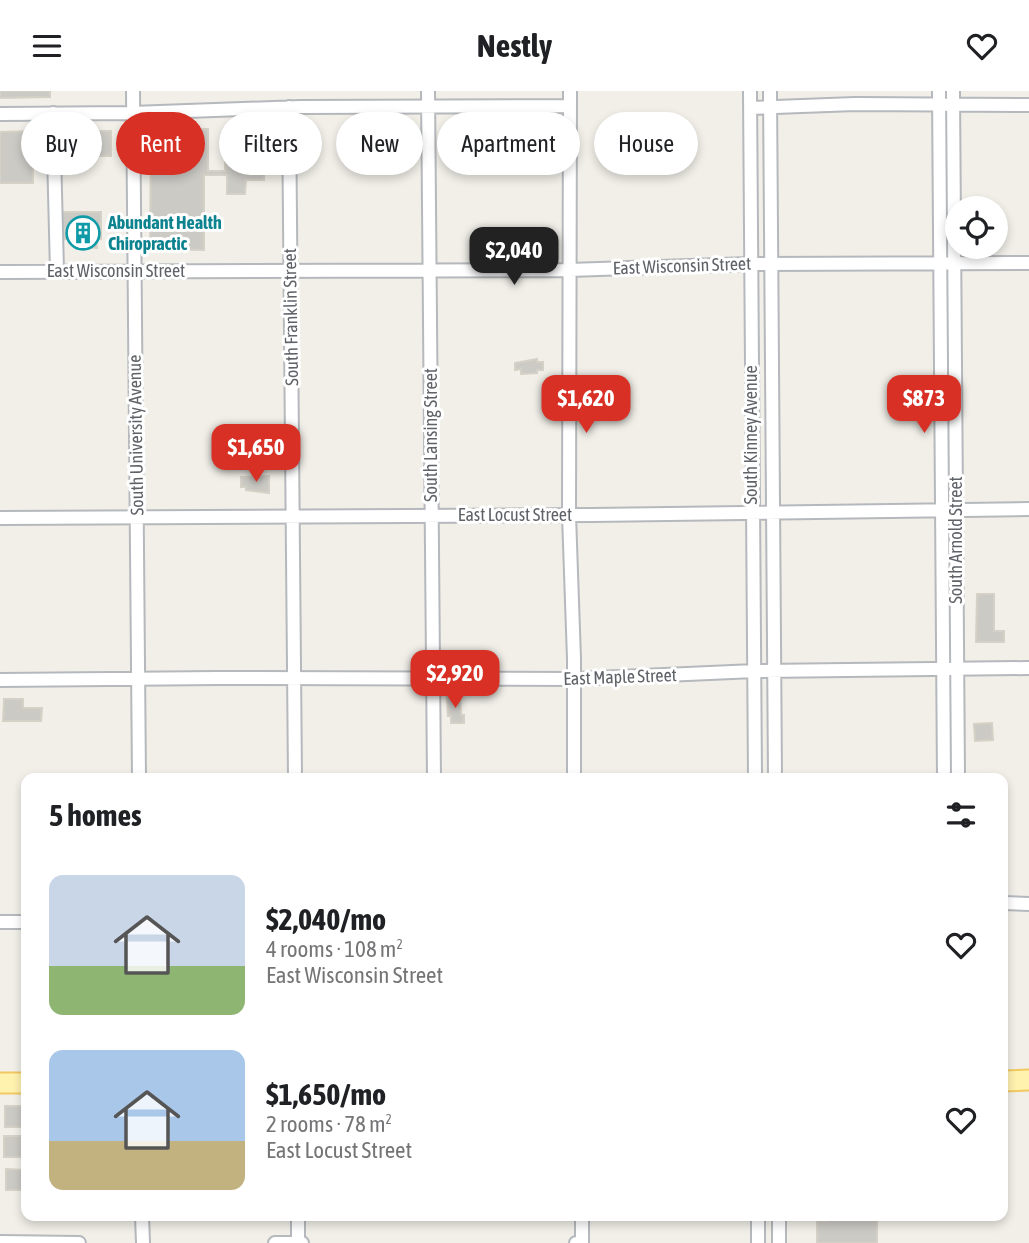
<!DOCTYPE html>
<meta charset="utf-8">
<style>
body{margin:0;font-family:"Asap Condensed",sans-serif;background:#f6f6f6;color:#202124;height:100vh;display:flex;flex-direction:column;font-size:26px;white-space:nowrap}
*{box-sizing:border-box;margin:0}
p{font-size:23px;color:#757577}
.icon{flex:none;width:38px;height:38px;fill:none;stroke:currentColor;stroke-width:2;stroke-linecap:round;stroke-linejoin:round}
.map{position:relative;flex:1;overflow:hidden}
.details{position:absolute;left:21px;top:682px;width:987px;height:448px;display:flex;flex-direction:column;background:#fff;border-radius:14px;box-shadow:0 4px 10px #0003}
.details>*{flex:none}
.top-card{position:absolute;left:21px;top:21px;width:987px;height:63px;display:flex;gap:14px}
.buttons{position:absolute;left:945px;top:105px;display:grid;gap:14px}
.buttons a{display:grid;place-items:center;width:63px;height:63px;border-radius:50%;background:#fff;box-shadow:0 4px 10px #0003;font-size:35px}
.price{position:absolute;translate:-50% -60px;padding:0 16px;border-radius:14px;background:#d93025;color:#fff;font-size:23px;line-height:46px;filter:drop-shadow(0 2px 4px #0008)}
.price::after{content:'';position:absolute;left:50%;top:42px;width:21px;height:16px;margin-left:-10px;background:inherit;clip-path:polygon(0 0,100% 0,50% 100%)}
.price.active{background:#222;color:#fff}
ul{padding:0;list-style:none}
li{display:flex;align-items:center;gap:21px;height:175px;padding:0 28px}
li span{display:grid;place-items:center;flex:none;width:196px;height:140px;border-radius:14px;color:#555}
li>.icon{margin-inline-start:auto}
span .icon{width:84px;height:84px;fill:#fffc;stroke-width:1}
li b{font-size:30px}
h2{display:flex;justify-content:space-between;align-items:center;height:84px;padding:0 28px;font-size:30px}
.pill{padding:0 24px;border-radius:32px;background:#fff;box-shadow:0 4px 10px #0003;font-size:24px;line-height:63px}
.pill.active{background:#d93025;color:#fff}
header{display:flex;justify-content:space-between;align-items:center;height:91px;padding:0 28px;background:#fff;font-size:32px;font-weight:700}
.map>svg:first-child{display:block}
.building{fill:#cccac5;stroke:#d6d1c6;stroke-width:2}
.lines{fill:none;stroke-linecap:round;stroke-linejoin:round}
.minor-casing{stroke:#b5b8bc;stroke-width:16}
.primary-casing{stroke:#f2c960;stroke-width:23}
.minor{stroke:#fff;stroke-width:12}
.primary{stroke:#fff2af;stroke-width:19}
.labels{text-anchor:middle;stroke-width:6;stroke-linejoin:round;paint-order:stroke}
.culture-label{font-size:18px;font-weight:bold;fill:#0d838f;stroke:#fff;text-anchor:start}
.street-label{font-size:18px;fill:#5f6368;stroke:#fff}
</style>
<header><svg class="icon" aria-label="menu" viewBox="0 0 24 24"><path d="M4 6h16M4 12h16M4 18h16"/></svg>Nestly<svg class="icon" aria-label="heart" viewBox="0 0 24 24"><path d="M12 20l-8-8c-3-5 5-10 8-4 3-6 11-1 8 4z"/></svg></header>
<div class="map">
<svg width="1029" height="1152" viewBox="0 0 1029 1152">
<rect width="100%" height="100%" fill="#f1efe8"/>
<path class="building" d="M0,0H50V6L0,7Z
M151,38H208V80H225V46L265,47L264,89H246L245,103H227V84H204V159L150,158Z
M32,40L33,92H0V41Z
M94,40H111V65H66V46H94Z
M61,121H101V148H96L97,157L82,156V148H65V137L61,136Z
M537,268V271H543V279H537V282L521,283V278L515,279V272Z
M269,385V402L246,399V396H241V386Z
M977,503H994V540H1004V551H976Z
M460,605L461,624H464V632H451V625H448L447,606Z
M4,608H23V617H42L41,630H3Z
M992,632L993,649L975,650L974,633Z
M5,1015H22V1036H5Z
M4,1045H22V1066H4Z
M6,1078L24,1079L23,1099H6Z
M827,1125H877V1152H817V1130H827Z"/>
<g class="lines">
<defs>
<path id="minor" d="M133,0L139,688
M428,0L434,688
M570,0L569,424L574,568V688
M750,0L755,688
M770,0L775,688
M939,0L944,688
M953,0L958,688
M289,16L295,688
M751,17L855,13L1029,14
M53,22L57,180
M0,23L132,22L300,16L570,15
M0,181L569,179L750,173L1029,172
M0,427L592,424L1029,418
M0,589L218,587L574,588L755,580L1029,577
M1003,812L1029,813
M0,831H26
M142,1125L143,1152
M298,1125V1152
M758,1125V1152
M779,1125V1152
M0,1151L79,1152
M275,1152H302
M576,1152H582V1125"/>
<path id="primary" d="M1003,990L1029,989
M0,992H26"/>
</defs>
<use href="#minor" class="minor-casing"/>
<use href="#primary" class="primary-casing"/>
<use href="#minor" class="minor"/>
<use href="#primary" class="primary"/>
</g>
<defs>
<symbol id="building-ring" viewBox="-11 -11 22 22"><circle r="9.5" fill="#fff" stroke="#0f9aa8" stroke-width="1.5"/><path d="M-4-6H4V6H1V3H-1V6H-4ZM-2.5-4.3h1.7v1.8h-1.7ZM.8-4.3h1.7v1.8H.8ZM-2.5-1h1.7V.8h-1.7ZM.8-1h1.7V.8H.8Z" fill="#0f9aa8"/></symbol>
</defs>
<g fill-rule="evenodd">
<use href="#building-ring" x="64" y="123" width="38" height="38"/>
</g>
<g class="labels">
<g class="culture-label">
<text x="108" y="138">Abundant Health<tspan x="108" dy="21">Chiropractic</tspan></text>
</g>
<g class="street-label">
<text transform="translate(682 175) rotate(-2)" y="6">East Wisconsin Street</text>
<text x="116" y="186">East Wisconsin Street</text>
<text transform="translate(291 226) rotate(-91)" y="6">South Franklin Street</text>
<text transform="translate(136 344) rotate(-91)" y="6">South University Avenue</text>
<text transform="translate(431 344) rotate(-90)" y="6">South Lansing Street</text>
<text transform="translate(751 344) rotate(-90)" y="6">South Kinney Avenue</text>
<text x="515" y="430">East Locust Street</text>
<text transform="translate(956 449) rotate(-90)" y="6">South Arnold Street</text>
<text transform="translate(620 586) rotate(-2)" y="6">East Maple Street</text>
</g>
</g>
</svg>
<div class="buttons">
<a><svg class="icon" aria-label="locate" viewBox="0 0 24 24"><circle cx="12" cy="12" r="6"/><path d="M12 2v4M12 18v4M2 12h4M18 12h4"/></svg></a>
</div>
<b class="price active" style="left:514px;top:196px">$2,040</b>
<b class="price" style="left:586px;top:344px">$1,620</b>
<b class="price" style="left:924px;top:344px">$873</b>
<b class="price" style="left:256px;top:393px">$1,650</b>
<b class="price" style="left:455px;top:619px">$2,920</b>
<div class="top-card">
<a class="pill">Buy</a>
<a class="pill active">Rent</a>
<a class="pill">Filters</a>
<a class="pill">New</a>
<a class="pill">Apartment</a>
<a class="pill">House</a>
</div>
<section class="details">
<h2>5 homes<svg class="icon" aria-label="filters" viewBox="0 0 24 24"><path d="M4 7h16M4 17h16"/><circle cx="9" cy="7" r="2"/><circle cx="15" cy="17" r="2"/></svg></h2>
<ul>
<li><span style="background:linear-gradient(#c9d6e8 65%,#8fb573 0)"><svg class="icon" aria-label="home" viewBox="0 0 24 24"><path d="M3 11l9-7 9 7M6 9v11h12V9"/></svg></span><div><b>$2,040/mo</b><p>4 rooms · 108 m²</p><p>East Wisconsin Street</p></div><svg class="icon" aria-label="heart" viewBox="0 0 24 24"><path d="M12 20l-8-8c-3-5 5-10 8-4 3-6 11-1 8 4z"/></svg></li>
<li><span style="background:linear-gradient(#a9c7e8 65%,#c2b280 0)"><svg class="icon" aria-label="home" viewBox="0 0 24 24"><path d="M3 11l9-7 9 7M6 9v11h12V9"/></svg></span><div><b>$1,650/mo</b><p>2 rooms · 78 m²</p><p>East Locust Street</p></div><svg class="icon" aria-label="heart" viewBox="0 0 24 24"><path d="M12 20l-8-8c-3-5 5-10 8-4 3-6 11-1 8 4z"/></svg></li>
</ul>
</section>
</div>
